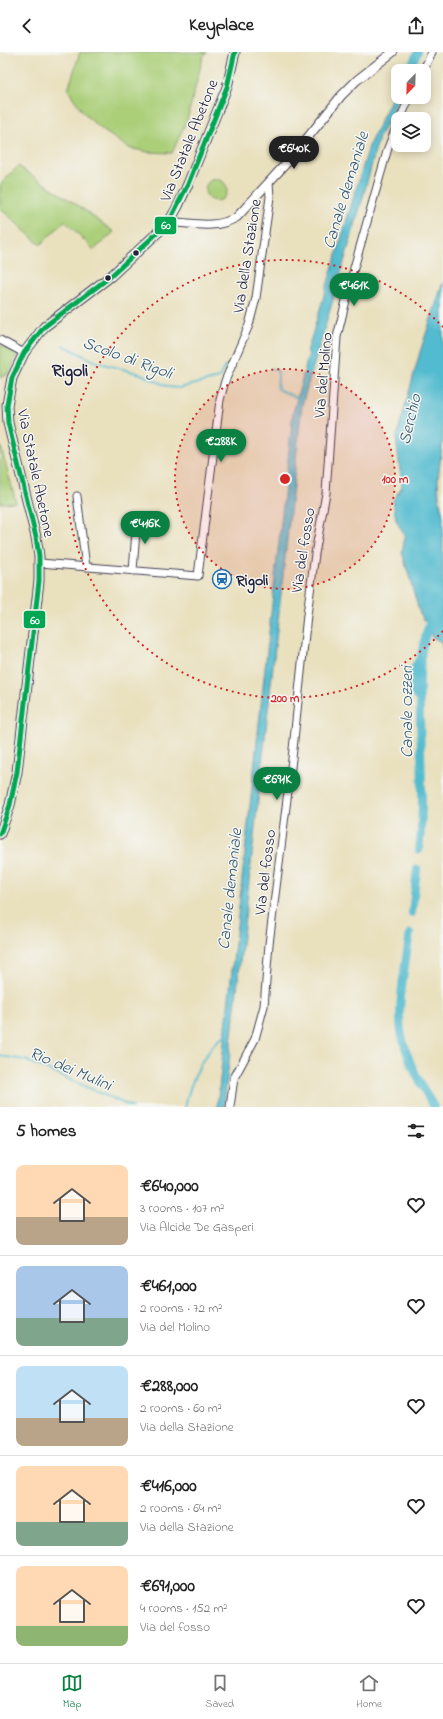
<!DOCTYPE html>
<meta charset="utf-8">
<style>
body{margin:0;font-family:"Indie Flower",sans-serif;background:#f6f6f6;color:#222;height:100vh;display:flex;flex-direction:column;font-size:15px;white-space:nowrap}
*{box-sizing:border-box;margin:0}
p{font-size:13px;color:#767676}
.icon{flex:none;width:22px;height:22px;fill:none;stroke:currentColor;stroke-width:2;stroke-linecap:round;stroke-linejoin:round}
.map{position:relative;height:1055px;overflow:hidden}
.drawer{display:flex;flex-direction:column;background:#fff;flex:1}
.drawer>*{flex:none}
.needle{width:26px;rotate:203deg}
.tools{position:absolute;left:391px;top:12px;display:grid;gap:8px}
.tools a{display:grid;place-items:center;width:40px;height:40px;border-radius:8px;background:#fff;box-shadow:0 2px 10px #0003;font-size:20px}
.price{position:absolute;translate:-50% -34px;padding:0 9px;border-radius:14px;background:#0b8043;color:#fff;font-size:13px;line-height:26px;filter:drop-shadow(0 1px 2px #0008)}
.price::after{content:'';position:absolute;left:50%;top:24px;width:12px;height:9px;margin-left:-6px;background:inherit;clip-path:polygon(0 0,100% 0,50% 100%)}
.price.active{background:#222;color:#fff}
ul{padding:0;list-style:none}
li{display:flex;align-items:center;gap:12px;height:100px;padding:0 16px}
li+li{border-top:1px solid #e0e0e0}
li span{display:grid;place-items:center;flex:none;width:112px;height:80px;border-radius:8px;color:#555}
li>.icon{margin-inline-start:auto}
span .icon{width:48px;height:48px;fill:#fffc;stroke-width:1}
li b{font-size:17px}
h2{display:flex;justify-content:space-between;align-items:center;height:48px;padding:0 16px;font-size:17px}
header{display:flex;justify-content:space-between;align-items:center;height:52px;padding:0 16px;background:#fff;font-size:18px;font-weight:700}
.tabs{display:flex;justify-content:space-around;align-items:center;height:56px;border-top:1px solid #e0e0e0;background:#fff;font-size:11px;color:#767676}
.tabs a{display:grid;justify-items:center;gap:2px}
.tabs .active{color:#0b8043}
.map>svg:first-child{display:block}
.green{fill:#abcf79;stroke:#66785a}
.water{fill:#52bbcf;stroke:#3a6e85}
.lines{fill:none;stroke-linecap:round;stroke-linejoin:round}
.stream{stroke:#52bbcf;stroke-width:2}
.canal{stroke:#52bbcf;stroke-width:8}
.minor-casing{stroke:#403e4f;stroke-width:9}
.tertiary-casing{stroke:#403e4f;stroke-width:10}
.secondary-casing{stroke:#403e4f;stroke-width:11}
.minor{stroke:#fff;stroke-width:7}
.tertiary{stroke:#fff;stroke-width:8}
.secondary{stroke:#fff;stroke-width:9}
.bus-1-casing{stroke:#f6f6f2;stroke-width:8}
.bus-1{stroke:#00a651;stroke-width:5}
.ring{fill:none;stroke:#d62828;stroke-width:2;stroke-dasharray:2 4}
.bus-dot{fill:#22223b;stroke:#f6f6f2;stroke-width:1.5}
.labels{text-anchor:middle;stroke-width:3;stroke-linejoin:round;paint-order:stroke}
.street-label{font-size:16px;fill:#22223b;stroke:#f6f6f2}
.poi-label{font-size:16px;font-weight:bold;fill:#22223b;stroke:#f6f6f2;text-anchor:start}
.water-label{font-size:17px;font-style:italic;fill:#33586f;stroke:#f6f6f2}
.quarter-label{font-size:18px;font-weight:bold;fill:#22223b;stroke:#f6f6f2}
.centre{fill:#d62828;stroke:#f6f6f2;stroke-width:2}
.ring-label{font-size:12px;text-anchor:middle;font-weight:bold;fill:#d62828;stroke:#f6f6f2;stroke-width:3;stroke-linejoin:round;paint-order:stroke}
.line-badge{stroke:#f6f6f2;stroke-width:1.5}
.badge-label{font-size:11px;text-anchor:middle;font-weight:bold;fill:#fff}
</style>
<header><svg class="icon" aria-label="back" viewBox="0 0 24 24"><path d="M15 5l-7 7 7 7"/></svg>Keyplace<svg class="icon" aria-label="share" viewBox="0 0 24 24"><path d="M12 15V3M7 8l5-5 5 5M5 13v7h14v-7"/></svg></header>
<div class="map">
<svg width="443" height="1055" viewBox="0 0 443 1055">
<rect width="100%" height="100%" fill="#f6f6f2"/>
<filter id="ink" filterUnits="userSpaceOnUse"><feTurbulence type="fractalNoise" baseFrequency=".025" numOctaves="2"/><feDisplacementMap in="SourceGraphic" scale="8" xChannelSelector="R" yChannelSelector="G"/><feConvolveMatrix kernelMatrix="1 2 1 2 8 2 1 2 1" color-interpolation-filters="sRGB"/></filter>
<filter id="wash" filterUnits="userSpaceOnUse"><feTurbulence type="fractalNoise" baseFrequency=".012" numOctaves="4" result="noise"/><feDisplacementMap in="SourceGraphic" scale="16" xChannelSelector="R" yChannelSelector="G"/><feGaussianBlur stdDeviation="0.9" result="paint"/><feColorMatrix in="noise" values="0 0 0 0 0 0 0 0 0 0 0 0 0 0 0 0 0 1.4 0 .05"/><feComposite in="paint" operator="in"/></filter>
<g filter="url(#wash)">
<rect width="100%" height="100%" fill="#e9e0be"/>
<path class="green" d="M80,0H207L203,5L187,68L172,101L148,100L129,96L105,80L85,63L68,38Z
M18,114L79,154L114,180L94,198L65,169L40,193L0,156V133Z
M205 138a11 11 0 1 1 22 0a11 11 0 1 1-22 0Z
M0,293L18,301L9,321L0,326Z
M0,391L16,450L0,451Z"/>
<path class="water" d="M398,33V45H400L379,85L362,149L302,353L224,1055H217L293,361L309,301L307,300L370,91Z
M443,230V389L438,426L439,446L443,464V599L441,590L432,585L428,575L419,559L402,500L405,485L396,468L393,448L402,434L396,387L420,300Z"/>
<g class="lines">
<path class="stream" d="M63,293L96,310L141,322L169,335L179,336L219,326L225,314
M271,317L277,318C280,324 276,331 278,337L297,346
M0,1004L25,1008L132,1055
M185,1055C190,1031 205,994 227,982"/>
<path class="canal" d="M408,19L418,0
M419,648L414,641L413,618L420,606
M419,798C427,734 416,670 421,606C422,592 428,578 431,564
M412,861L417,817
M410,881C406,908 397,953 401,979C406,1007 420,1031 434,1055"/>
</g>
</g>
<g filter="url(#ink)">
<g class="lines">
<defs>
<path id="minor" d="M423,19L432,0
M400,67L410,45
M0,288L24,301
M77,444L86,515
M40,511L198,524L220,348L225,329L249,273L256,246L270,145L269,131
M133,519L137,465
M230,1055L234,1026L255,987L264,954L269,892L292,707L307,563L315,502L326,441L337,285L354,216L380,124L388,96L398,70"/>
<path id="tertiary" d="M169,170C192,171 215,178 237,165L292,105L341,44L357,28L393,0"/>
<path id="secondary" d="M0,782L10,753L17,720L39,529V504L36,485L8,371L7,353L12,326L24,301L44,275L111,224L169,170L178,154L188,132L227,35L235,0"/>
</defs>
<use href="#minor" class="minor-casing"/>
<use href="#tertiary" class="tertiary-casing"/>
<use href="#secondary" class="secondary-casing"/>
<use href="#minor" class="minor"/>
<use href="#tertiary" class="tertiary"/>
<use href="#secondary" class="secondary"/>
<defs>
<path id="bus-1" d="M0,782L10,753L17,720L39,529V504L36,485L8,371L7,353L12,326L24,301L44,275L111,224L169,170L188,132L227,35L235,0"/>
</defs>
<use href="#bus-1" class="bus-1-casing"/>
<use href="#bus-1" class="bus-1"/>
</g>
</g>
<circle cx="285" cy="427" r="110" fill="#d62828" fill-opacity=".12"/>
<g class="ring">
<circle cx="285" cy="427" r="110"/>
<path d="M443 579A219 219 0 1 1 443 275"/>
</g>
<defs>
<symbol id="station-ring" viewBox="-11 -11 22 22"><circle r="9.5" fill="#f6f6f2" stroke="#1f6fb2" stroke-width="1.5"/><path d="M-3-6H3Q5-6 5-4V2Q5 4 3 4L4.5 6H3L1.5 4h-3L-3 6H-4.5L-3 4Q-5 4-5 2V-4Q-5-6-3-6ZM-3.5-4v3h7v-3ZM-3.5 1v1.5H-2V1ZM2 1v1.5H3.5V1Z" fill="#1f6fb2"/></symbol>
</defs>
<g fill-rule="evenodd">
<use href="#station-ring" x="211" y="516" width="22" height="22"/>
</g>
<g class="bus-dot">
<circle cx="136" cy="201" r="3.5"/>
<circle cx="108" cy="226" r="3.5"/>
</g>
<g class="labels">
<g class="street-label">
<text transform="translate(188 88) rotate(-68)" y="6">Via Statale Abetone</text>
<text transform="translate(246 204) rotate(-81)" y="6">Via della Stazione</text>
<text transform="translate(322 323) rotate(-85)" y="6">Via del Molino</text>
<text transform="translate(37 421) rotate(78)" y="6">Via Statale Abetone</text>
<text transform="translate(302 498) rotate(-81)" y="6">Via del fosso</text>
<text transform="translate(264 820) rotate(-83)" y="6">Via del fosso</text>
</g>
<g class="poi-label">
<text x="236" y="533">Rigoli</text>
</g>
<g class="water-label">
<text transform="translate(345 138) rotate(-73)" y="6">Canale demaniale</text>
<text transform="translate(128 305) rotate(20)" y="6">Scolo di Rigoli</text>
<text transform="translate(409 367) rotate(-77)" y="6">Serchio</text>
<text transform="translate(406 660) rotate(-90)" y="6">Canale Ozzeri</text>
<text transform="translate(229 837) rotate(-84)" y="6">Canale demaniale</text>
<text transform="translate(71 1016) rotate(23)" y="6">Rio dei Mulini</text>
</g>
<g class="quarter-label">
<text x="70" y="324">Rigoli</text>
</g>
</g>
<circle cx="285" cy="427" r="6" class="centre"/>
<g class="ring-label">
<text x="395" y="431">100 m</text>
<text x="285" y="650">200 m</text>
</g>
<g class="line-badge">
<rect x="154" y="164" width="23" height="19" rx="4" fill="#00a651"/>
<rect x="23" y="558" width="23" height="19" rx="4" fill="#00a651"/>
</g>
<g class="badge-label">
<text x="166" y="177">60</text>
<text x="35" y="572">60</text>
</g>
</svg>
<div class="tools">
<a><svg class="needle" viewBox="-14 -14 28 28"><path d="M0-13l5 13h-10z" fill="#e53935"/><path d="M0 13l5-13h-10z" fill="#767676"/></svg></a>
<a><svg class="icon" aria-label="layers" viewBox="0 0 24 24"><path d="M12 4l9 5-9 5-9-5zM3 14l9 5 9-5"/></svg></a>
</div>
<b class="price active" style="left:294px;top:118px">€640K</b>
<b class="price" style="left:354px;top:255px">€461K</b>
<b class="price" style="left:221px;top:411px">€288K</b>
<b class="price" style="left:145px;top:493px">€416K</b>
<b class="price" style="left:277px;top:749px">€691K</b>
</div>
<section class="drawer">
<h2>5 homes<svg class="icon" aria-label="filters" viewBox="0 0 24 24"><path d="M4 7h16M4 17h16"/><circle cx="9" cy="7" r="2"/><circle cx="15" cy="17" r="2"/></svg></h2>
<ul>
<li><span style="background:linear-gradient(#ffd9b3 65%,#b9a48a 0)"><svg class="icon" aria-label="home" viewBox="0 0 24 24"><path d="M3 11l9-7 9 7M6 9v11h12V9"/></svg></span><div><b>€640,000</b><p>3 rooms · 107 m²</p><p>Via Alcide De Gasperi</p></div><svg class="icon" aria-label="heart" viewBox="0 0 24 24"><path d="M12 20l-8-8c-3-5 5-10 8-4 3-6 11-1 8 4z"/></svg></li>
<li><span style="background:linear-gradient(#a9c7e8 65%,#7fa58c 0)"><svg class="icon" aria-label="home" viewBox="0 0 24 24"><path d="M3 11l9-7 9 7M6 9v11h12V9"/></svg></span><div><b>€461,000</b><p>2 rooms · 72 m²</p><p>Via del Molino</p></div><svg class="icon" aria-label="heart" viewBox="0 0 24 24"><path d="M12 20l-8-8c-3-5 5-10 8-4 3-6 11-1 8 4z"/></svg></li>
<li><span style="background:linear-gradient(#bfe0f5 65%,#b9a48a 0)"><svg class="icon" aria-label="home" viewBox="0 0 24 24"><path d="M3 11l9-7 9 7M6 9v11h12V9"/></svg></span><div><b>€288,000</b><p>2 rooms · 60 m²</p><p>Via della Stazione</p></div><svg class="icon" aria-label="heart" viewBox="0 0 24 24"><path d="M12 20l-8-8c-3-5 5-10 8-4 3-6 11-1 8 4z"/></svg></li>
<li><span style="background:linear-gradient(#ffd9b3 70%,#7fa58c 0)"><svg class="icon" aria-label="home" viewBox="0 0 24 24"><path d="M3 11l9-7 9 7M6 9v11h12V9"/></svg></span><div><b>€416,000</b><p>2 rooms · 64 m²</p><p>Via della Stazione</p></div><svg class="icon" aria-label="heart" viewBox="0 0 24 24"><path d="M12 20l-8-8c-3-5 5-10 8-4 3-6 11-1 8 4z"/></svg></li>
<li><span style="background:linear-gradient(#ffd9b3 75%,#8fb573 0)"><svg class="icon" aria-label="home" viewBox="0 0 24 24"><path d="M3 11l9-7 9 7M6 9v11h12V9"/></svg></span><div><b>€691,000</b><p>4 rooms · 152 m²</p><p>Via del fosso</p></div><svg class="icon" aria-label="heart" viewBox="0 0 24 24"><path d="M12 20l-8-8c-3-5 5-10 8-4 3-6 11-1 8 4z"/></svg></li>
</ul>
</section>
<nav class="tabs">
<a class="active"><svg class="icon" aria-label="map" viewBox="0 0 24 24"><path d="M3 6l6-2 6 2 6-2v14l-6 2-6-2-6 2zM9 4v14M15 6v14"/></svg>Map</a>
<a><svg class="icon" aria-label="saved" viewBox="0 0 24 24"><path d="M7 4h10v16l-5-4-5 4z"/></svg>Saved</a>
<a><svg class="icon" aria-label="home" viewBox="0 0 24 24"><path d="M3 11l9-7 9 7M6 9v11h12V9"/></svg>Home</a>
</nav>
